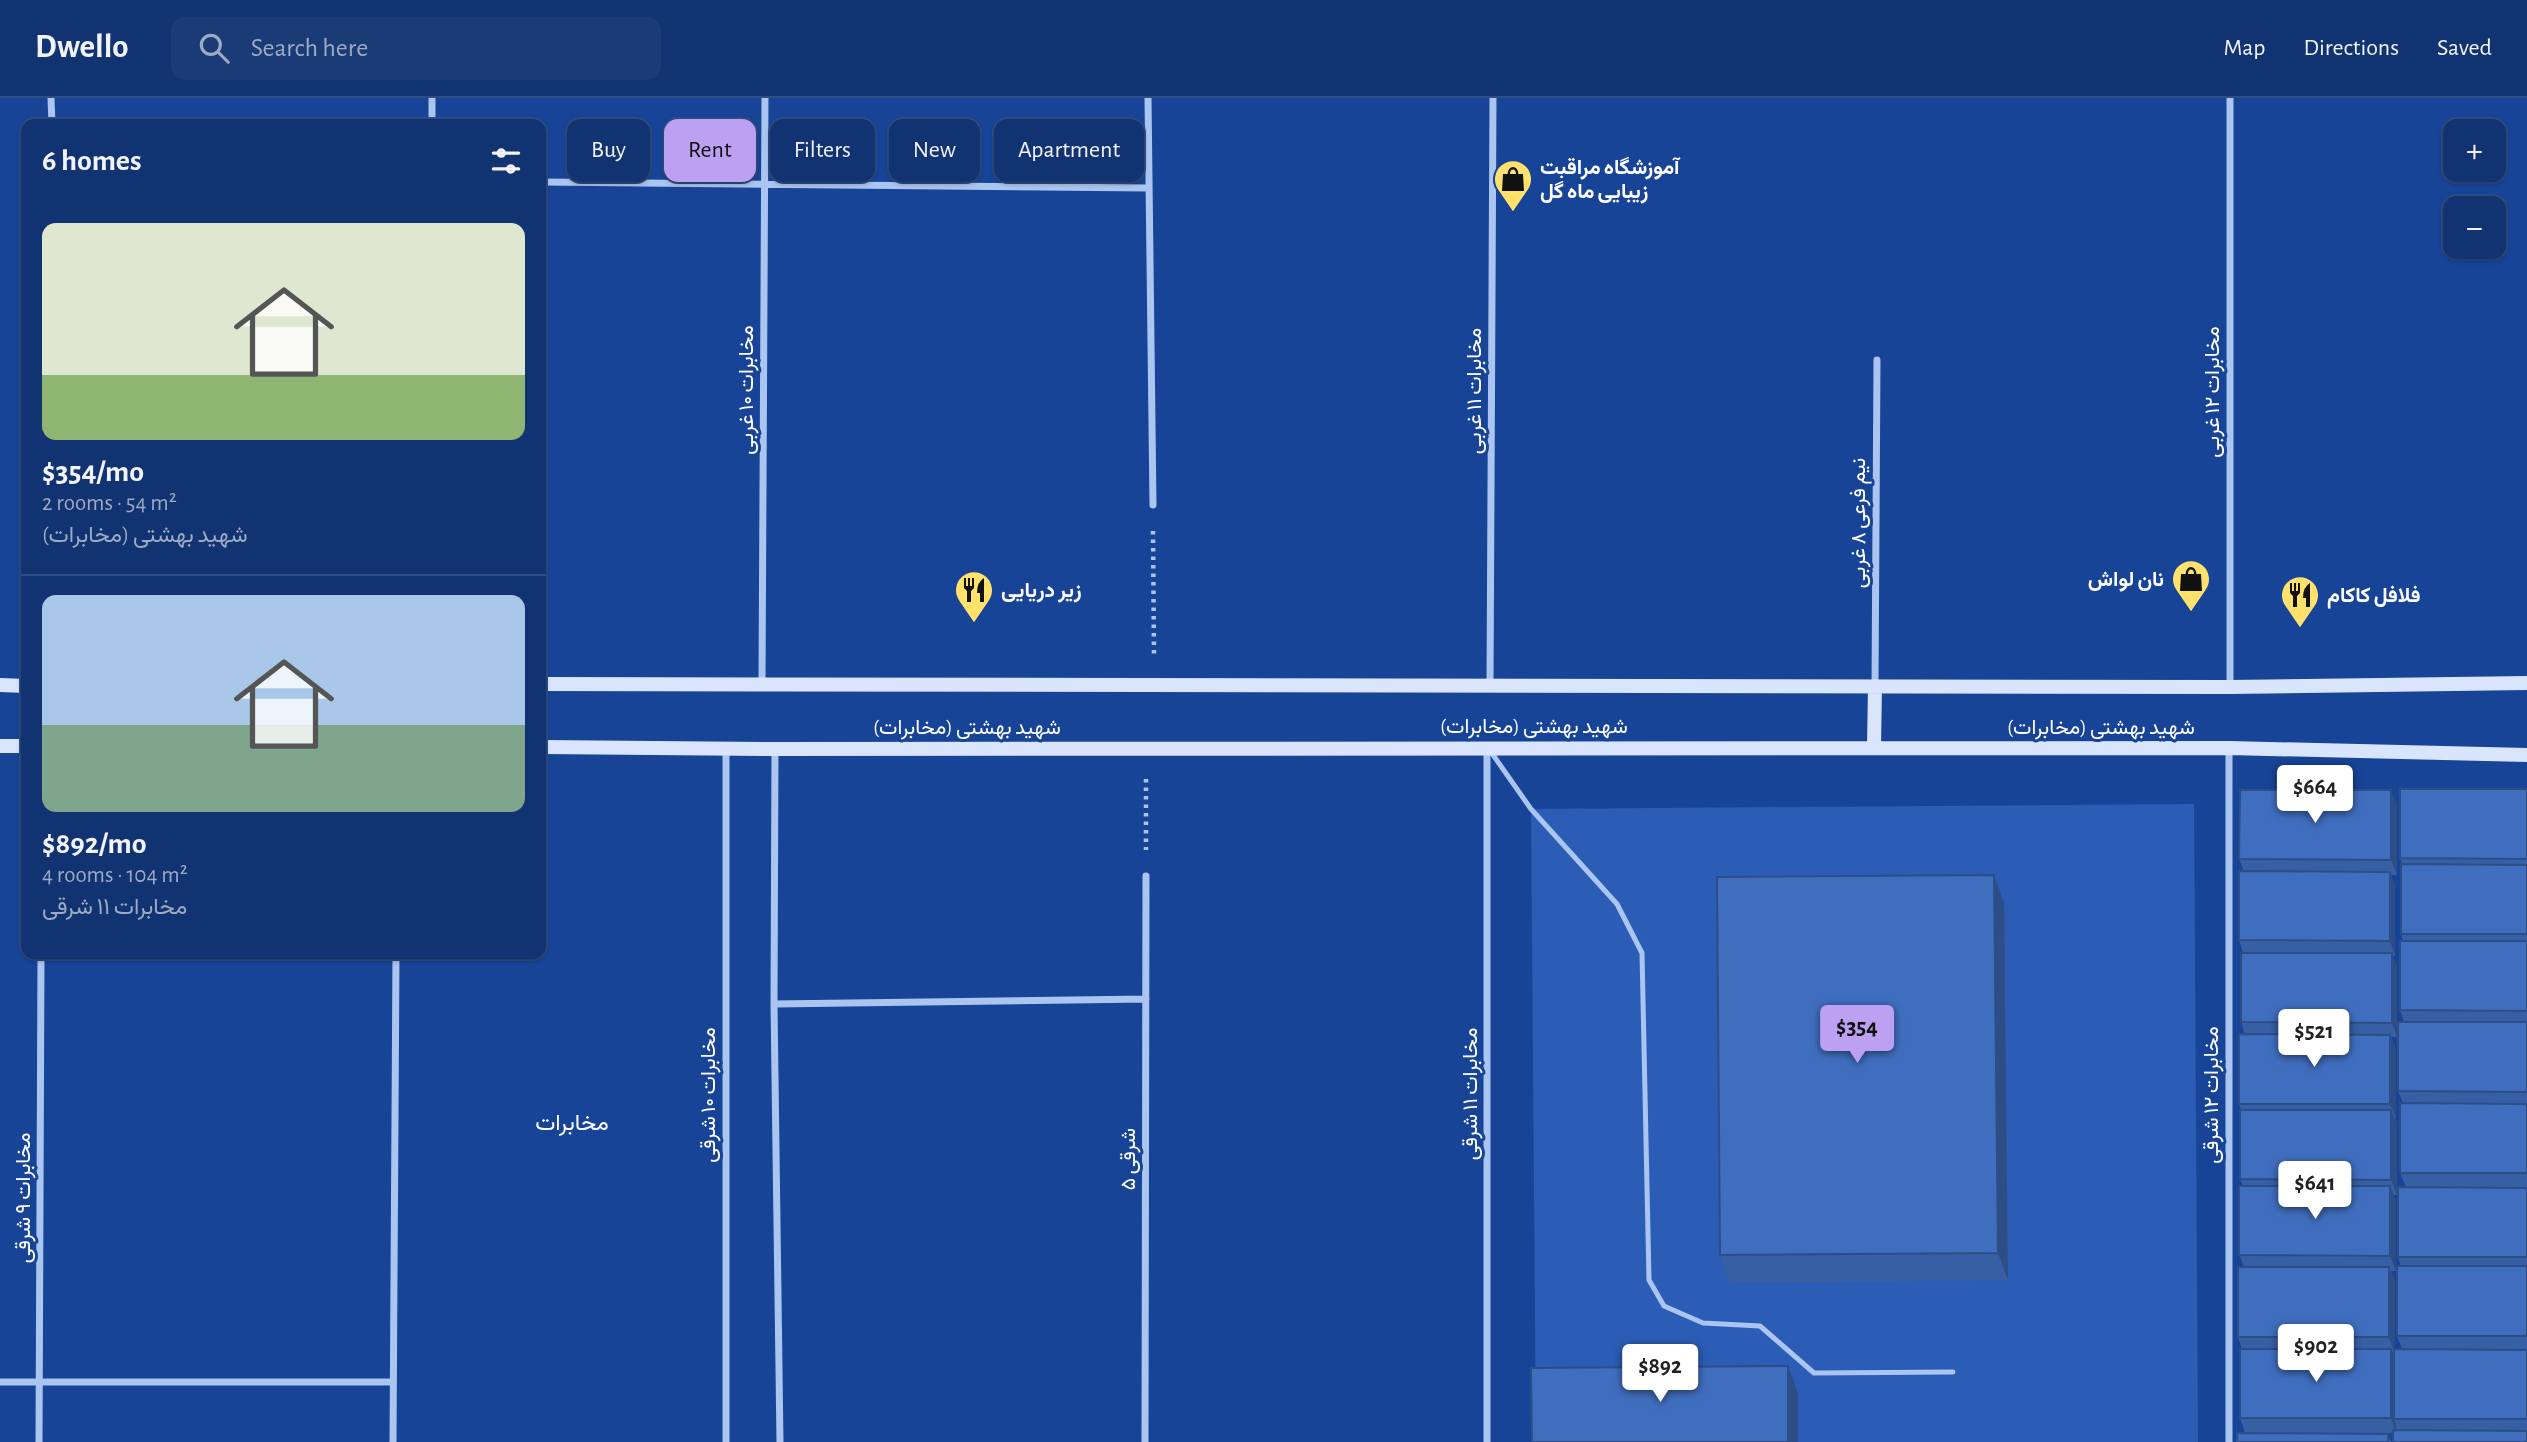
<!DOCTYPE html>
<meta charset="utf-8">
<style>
body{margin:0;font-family:"Alegreya Sans",Vazirmatn,sans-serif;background:#1a3b76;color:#f1f3f6;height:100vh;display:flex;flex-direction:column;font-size:26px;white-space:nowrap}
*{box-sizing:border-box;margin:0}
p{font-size:23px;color:#9caac3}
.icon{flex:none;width:38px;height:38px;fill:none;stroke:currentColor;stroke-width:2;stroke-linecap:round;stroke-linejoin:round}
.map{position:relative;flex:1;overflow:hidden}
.details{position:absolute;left:21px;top:21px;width:525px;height:840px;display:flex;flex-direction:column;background:#113371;border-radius:14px;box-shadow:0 2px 5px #0004,0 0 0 2px #304e84}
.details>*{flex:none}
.banner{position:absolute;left:567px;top:21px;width:665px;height:63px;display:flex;gap:14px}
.controls{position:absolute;left:2443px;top:21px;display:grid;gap:14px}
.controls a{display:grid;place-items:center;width:63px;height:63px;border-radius:14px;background:#113371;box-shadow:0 2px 5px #0004,0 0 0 2px #304e84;font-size:35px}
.price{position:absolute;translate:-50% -60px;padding:0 16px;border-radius:7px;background:#fff;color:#222;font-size:23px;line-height:46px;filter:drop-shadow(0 2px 4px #0008)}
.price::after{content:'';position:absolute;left:50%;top:42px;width:21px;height:16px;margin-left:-10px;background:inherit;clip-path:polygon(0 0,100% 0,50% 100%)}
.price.active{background:#bca0f2;color:#111}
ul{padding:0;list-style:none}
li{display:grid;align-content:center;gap:14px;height:371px;padding:0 21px}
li+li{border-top:2px solid #304e84}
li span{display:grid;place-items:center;height:217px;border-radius:14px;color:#555}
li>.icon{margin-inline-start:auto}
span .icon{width:126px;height:126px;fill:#fffc;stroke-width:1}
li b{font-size:30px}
h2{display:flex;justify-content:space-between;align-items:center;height:84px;padding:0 21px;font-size:30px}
.pill{padding:0 24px;border-radius:14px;background:#113371;box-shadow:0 2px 5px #0004,0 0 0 2px #304e84;font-size:24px;line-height:63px}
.pill.active{background:#bca0f2;color:#111}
header{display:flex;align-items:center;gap:42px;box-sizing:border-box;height:98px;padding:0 35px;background:#113371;border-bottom:2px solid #304e84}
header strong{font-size:33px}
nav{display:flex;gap:38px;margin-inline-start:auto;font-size:24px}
.search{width:490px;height:63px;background:#1a3b76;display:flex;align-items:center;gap:18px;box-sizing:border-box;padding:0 24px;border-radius:14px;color:#9caac3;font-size:26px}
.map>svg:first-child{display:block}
.green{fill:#2b5db6}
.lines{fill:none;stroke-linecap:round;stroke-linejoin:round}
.path{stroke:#abc5f1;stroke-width:4.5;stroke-dasharray:3.5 5;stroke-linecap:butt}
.service{stroke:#abc5f1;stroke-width:5}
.minor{stroke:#abc5f1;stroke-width:7}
.secondary{stroke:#d9e5fc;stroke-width:14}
.wall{fill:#375fa4}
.shaded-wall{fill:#2d4d86}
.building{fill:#406ebf;stroke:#2d4d86;stroke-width:2}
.labels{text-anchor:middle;stroke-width:6;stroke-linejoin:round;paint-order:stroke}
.poi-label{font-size:21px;font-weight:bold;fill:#fff;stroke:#174497;text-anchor:start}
.street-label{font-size:21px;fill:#fff;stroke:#174497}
.neighbourhood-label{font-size:23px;fill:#fff;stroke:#174497}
</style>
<header>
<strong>Dwello</strong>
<div class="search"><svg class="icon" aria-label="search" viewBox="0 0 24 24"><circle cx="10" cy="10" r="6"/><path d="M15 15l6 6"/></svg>Search here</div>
<nav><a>Map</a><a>Directions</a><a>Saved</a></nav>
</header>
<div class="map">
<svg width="2527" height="1344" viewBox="0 0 2527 1344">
<rect width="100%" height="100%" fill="#174497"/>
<path class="green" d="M2194,706L2198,1344H1536L1531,711Z"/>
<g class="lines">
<path class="path" d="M1153,433L1154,557
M1146,681V752"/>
<path class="service" d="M1491,654L1531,711L1617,806L1642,855L1649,1182L1664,1208L1703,1225L1760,1228L1814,1275L1953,1274"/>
<path class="minor" d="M51,0L52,26
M1148,0L1153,407
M2230,0V589
M432,26V0
M541,84L1149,90
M762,585L765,0
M1490,587L1493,0
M1875,588L1877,262
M1487,650V1344
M775,651L774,906L780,1344
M774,906L1146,901
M0,1284H393
M39,1344L41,856
M393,1344L396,856
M726,1344V650
M1145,1344L1146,778
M2229,1344V650"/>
<path class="secondary" d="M541,586L2230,589L2527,585
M0,587L26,588
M0,648H26
M541,649L775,651L2229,650L2527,657
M1874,649L1875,588"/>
</g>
<path class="wall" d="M2527,691V1344L2393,1335H2266L2388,1336L2391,1344H2237L2245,1335L2240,1320L2242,1251L2238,1239L2244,1169L2239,1157L2243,1088L2240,1081L2241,1012L2239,1006L2245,936L2241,924L2243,855L2239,842L2244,773L2239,761L2397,707V777H2391L2395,788V858H2393L2397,869V939H2391L2396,952V1021H2395L2397,1027V1097H2393L2396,1103V1173H2391L2395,1184L2394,1254H2392L2394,1261L2402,1251L2397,1238L2401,1168L2398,1159L2406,1089L2400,1075L2403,1005L2398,993L2404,924L2400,912L2403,843L2401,836L2402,766L2400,760Z
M2004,805L2008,1182L1730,1185L1720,1157Z"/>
<path class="shaded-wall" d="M2391,692L2397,707V777L2391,762Z
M2390,774L2395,788V858L2390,843Z
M1994,777L2004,805L2008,1182L1998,1155Z
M2392,855L2397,869V939L2392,925Z
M2390,937L2396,952V1021L2390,1006Z
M2391,1012L2397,1027V1097L2391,1082Z
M2390,1088L2396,1103V1173L2390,1158Z
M2389,1169L2395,1184L2394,1254L2389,1239Z
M2391,1251L2396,1266L2394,1321L2396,1326V1335L2391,1320Z
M1788,1268L1798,1295V1344H1788Z"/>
<path class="building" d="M2400,691H2527V761L2400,760Z
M2240,692H2391V762L2239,761Z
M2401,766L2527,767V836H2401Z
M2239,773L2390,774V843L2239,842Z
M1994,777L1998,1155L1720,1157L1717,779Z
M2400,843H2527V913L2400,912Z
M2241,855H2392V925L2241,924Z
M2398,924H2527V994L2398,993Z
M2239,936L2390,937V1006H2239Z
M2400,1005L2527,1006V1075H2400Z
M2240,1012H2391V1082L2240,1081Z
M2239,1088H2390V1158L2239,1157Z
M2398,1089L2527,1090V1159H2398Z
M2397,1168H2527V1238H2397Z
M2238,1169H2389V1239H2238Z
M2240,1251H2391V1320H2240Z
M2394,1251L2527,1252V1321H2394Z
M1788,1268V1344H1532L1531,1270Z
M2393,1332L2527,1333V1344H2393Z
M2237,1335L2388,1336V1344H2237Z"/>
<defs>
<symbol id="shop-pin" viewBox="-11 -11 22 30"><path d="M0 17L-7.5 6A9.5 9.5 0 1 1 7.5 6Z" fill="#ffe16b" stroke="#174497"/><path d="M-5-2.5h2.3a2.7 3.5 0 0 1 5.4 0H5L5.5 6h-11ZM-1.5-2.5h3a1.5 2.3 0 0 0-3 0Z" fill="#111"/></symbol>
<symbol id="restaurant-pin" viewBox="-11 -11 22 30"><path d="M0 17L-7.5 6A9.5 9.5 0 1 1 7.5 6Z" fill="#ffe16b" stroke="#174497"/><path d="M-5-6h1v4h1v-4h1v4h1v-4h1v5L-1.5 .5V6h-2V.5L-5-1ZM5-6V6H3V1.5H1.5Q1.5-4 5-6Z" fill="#111"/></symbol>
</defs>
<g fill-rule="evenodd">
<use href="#shop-pin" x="1491" y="59" width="44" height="60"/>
<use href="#shop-pin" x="2169" y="459" width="44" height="60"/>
<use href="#restaurant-pin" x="952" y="470" width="44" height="60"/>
<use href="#restaurant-pin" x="2278" y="475" width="44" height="60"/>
</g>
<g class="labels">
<g class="poi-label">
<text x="1540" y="76">آموزشگاه مراقبت<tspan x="1540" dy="24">زیبایی ماه گل</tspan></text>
<text x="2164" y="488" text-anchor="end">نان لواش</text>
<text x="1001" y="499">زیر دریایی</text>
<text x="2327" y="504">فلافل کاکام</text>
</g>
<g class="street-label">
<text transform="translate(746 292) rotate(-90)" y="7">مخابرات ۱۰ غربی</text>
<text transform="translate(1474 293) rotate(-90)" y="7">مخابرات ۱۱ غربی</text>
<text transform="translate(2212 294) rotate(-90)" y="7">مخابرات ۱۲ غربی</text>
<text transform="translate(1858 425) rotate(-90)" y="7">نیم فرعی ۸ غربی</text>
<text x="1534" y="635">شهید بهشتی (مخابرات)</text>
<text x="967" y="636">شهید بهشتی (مخابرات)</text>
<text x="2101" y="636">شهید بهشتی (مخابرات)</text>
<text transform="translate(1470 996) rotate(-90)" y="7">مخابرات ۱۱ شرقی</text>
<text transform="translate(708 997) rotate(-90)" y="7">مخابرات ۱۰ شرقی</text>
<text transform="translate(2211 997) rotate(-90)" y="7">مخابرات ۱۲ شرقی</text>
<text transform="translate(1128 1061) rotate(-90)" y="7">شرقی ۵</text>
<text transform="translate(23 1100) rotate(-90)" y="7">مخابرات ۹ شرقی</text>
</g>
<g class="neighbourhood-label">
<text x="572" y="1032">مخابرات</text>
</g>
</g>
</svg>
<div class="controls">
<a>+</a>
<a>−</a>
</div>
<b class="price" style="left:2315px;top:727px">$664</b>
<b class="price active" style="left:1857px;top:967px">$354</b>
<b class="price" style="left:2314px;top:971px">$521</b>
<b class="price" style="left:2315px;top:1123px">$641</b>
<b class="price" style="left:2316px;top:1286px">$902</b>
<b class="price" style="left:1660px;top:1306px">$892</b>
<div class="banner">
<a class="pill">Buy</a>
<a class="pill active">Rent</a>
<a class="pill">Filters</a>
<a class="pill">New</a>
<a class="pill">Apartment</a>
</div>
<section class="details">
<h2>6 homes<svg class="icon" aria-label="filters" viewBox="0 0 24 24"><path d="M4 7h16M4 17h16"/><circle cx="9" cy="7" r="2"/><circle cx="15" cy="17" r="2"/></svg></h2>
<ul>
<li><span style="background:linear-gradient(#dfe7d0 70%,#8fb573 0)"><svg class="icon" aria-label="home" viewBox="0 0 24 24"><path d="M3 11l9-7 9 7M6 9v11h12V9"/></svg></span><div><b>$354/mo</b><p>2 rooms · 54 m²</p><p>شهید بهشتی (مخابرات)</p></div></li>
<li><span style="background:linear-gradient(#a9c7e8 60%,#7fa58c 0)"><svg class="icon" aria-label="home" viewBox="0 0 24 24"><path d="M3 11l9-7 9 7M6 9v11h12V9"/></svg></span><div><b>$892/mo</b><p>4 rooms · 104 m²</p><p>مخابرات ۱۱ شرقی</p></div></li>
</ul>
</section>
</div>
